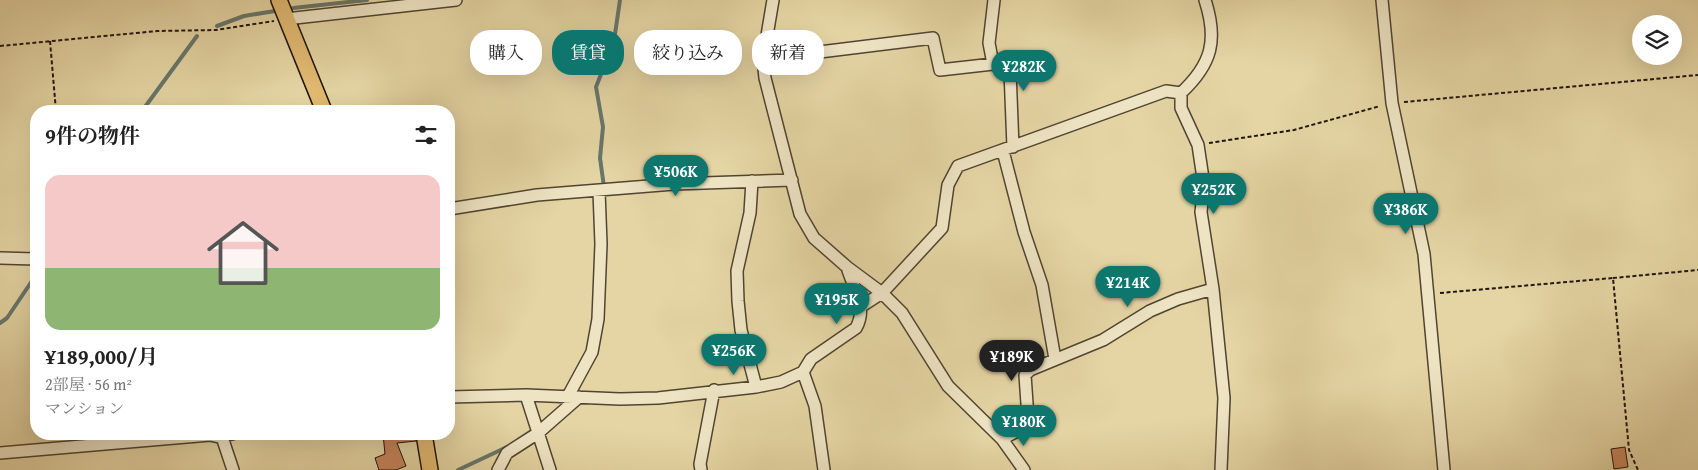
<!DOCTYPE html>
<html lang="ja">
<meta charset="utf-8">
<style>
body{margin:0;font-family:"Gentium Book Plus","Noto Serif JP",serif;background:#f2f2f2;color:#222;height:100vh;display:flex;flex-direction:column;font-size:19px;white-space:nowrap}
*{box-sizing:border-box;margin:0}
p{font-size:16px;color:#767676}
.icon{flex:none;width:28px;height:28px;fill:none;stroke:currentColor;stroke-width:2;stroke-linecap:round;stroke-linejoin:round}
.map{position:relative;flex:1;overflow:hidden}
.side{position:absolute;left:30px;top:105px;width:425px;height:335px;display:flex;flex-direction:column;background:#fff;border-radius:20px;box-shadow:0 5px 20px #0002}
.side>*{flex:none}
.hud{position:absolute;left:470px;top:30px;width:475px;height:45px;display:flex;gap:10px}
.controls{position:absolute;left:1632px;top:15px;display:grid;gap:10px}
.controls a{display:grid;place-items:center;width:50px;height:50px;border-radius:50%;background:#fff;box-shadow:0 5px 20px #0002;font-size:25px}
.price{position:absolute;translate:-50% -42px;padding:0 11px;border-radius:18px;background:#0f766e;color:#fff;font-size:16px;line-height:32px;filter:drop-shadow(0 1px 2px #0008)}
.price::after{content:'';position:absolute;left:50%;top:30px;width:15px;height:11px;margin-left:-8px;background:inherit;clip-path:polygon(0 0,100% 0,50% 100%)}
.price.current{background:#222;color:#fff}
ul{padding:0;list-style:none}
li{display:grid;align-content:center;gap:10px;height:265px;padding:0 15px}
li span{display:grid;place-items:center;height:155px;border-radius:15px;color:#555}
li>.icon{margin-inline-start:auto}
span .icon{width:90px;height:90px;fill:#fffc;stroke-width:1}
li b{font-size:21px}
h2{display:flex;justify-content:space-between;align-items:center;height:60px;padding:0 15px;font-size:21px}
.pill{padding:0 18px;border-radius:20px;background:#fff;box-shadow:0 5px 20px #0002;font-size:18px;line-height:45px}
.pill.current{background:#0f766e;color:#fff}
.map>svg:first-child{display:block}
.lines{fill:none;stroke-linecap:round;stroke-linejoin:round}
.stream{stroke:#67776c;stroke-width:4}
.building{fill:#c7845b;stroke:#1f150b}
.minor-casing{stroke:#504531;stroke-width:14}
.major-casing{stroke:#1f150b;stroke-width:18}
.path{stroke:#1f150b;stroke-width:2;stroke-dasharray:4 2.5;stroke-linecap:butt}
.minor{stroke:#eee4c4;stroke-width:11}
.major{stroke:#e2ba72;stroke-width:15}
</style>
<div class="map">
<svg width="1698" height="470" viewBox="0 0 1698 470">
<rect width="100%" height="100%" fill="#e5d5a4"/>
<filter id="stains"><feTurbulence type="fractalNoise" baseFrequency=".004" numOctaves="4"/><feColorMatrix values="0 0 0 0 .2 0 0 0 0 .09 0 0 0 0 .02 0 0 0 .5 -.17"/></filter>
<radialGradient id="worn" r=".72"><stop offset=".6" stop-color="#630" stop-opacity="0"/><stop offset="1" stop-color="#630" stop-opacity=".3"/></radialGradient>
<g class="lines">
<path class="stream" d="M293,8L367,0
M217,26L244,16L275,11
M142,111L197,36
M604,187L600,158L603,127L596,87L614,41L620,0
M0,323L7,318L36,275
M458,470L507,447"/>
</g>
<path class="building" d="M383,434H415L416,441L397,443L406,466L396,470H379L375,458L385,454Z
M1625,447L1628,467L1614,469L1611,449Z"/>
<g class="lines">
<defs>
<path id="minor" d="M773,0L763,59L765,78L800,214L814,238L847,267L882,293L902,313L948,386L1002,439L1024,470
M1205,0C1218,40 1212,64 1181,93V108L1198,145L1204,185L1201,212L1213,289L1224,398L1221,470
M1382,0L1392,103L1424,254L1444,470
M286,19L456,0
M763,59L933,38L940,70L993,64L1010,71L1013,147
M993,64L989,43L994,0
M1003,151L1024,232L1042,285L1055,359
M752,181L750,213L737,271L738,301L741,330L756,387
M449,209L537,195L674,184L792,180
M0,258L36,259
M862,306L882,293L942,228L948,185L958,166L1166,91L1181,93
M803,372L815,406L824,470
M526,395L550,470
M449,397L526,395L620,399L658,398L756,387L781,382L803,372L811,359L856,328C868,307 853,288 847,267
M567,398L592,352L598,319L601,244L599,191
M222,437L233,470
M1002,439L1025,427L1028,418L1025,375L1030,370L1103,340L1150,311L1178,299L1213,289
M0,453L210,435L219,437L232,434
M498,470L507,453L538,433L579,397
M701,470L700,464L714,390"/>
<path id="major" d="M279,0L324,111
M424,434L430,470"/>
</defs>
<use href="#minor" class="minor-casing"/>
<use href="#major" class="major-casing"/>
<path class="path" d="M50,41L56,111
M0,46L157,31L216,30L274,21
M1404,102L1698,75
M1209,143L1294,130L1380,106
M1613,278L1698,270
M1440,293L1613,278L1629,450L1638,470"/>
<use href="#minor" class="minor"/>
<use href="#major" class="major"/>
</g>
<rect width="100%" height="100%" filter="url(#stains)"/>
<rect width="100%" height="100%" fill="url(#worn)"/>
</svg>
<div class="controls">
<a><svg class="icon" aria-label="layers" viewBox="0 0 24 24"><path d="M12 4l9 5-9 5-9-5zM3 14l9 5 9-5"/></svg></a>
</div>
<b class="price" style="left:1024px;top:92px">¥282K</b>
<b class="price" style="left:676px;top:197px">¥506K</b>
<b class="price" style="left:1214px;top:215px">¥252K</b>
<b class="price" style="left:1406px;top:235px">¥386K</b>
<b class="price" style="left:1128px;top:308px">¥214K</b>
<b class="price" style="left:837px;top:325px">¥195K</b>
<b class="price" style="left:734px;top:376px">¥256K</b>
<b class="price current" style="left:1012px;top:382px">¥189K</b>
<b class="price" style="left:1024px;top:447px">¥180K</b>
<div class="hud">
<a class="pill">購入</a>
<a class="pill current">賃貸</a>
<a class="pill">絞り込み</a>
<a class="pill">新着</a>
</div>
<section class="side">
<h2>9件の物件<svg class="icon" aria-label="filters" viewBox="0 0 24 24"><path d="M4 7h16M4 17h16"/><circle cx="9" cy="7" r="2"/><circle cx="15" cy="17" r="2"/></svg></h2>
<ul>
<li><span style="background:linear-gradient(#f6c9c9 60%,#8fb573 0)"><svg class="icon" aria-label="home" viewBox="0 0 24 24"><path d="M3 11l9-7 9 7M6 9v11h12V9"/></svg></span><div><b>¥189,000/月</b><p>2部屋 · 56 m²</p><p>マンション</p></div></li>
</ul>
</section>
</div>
